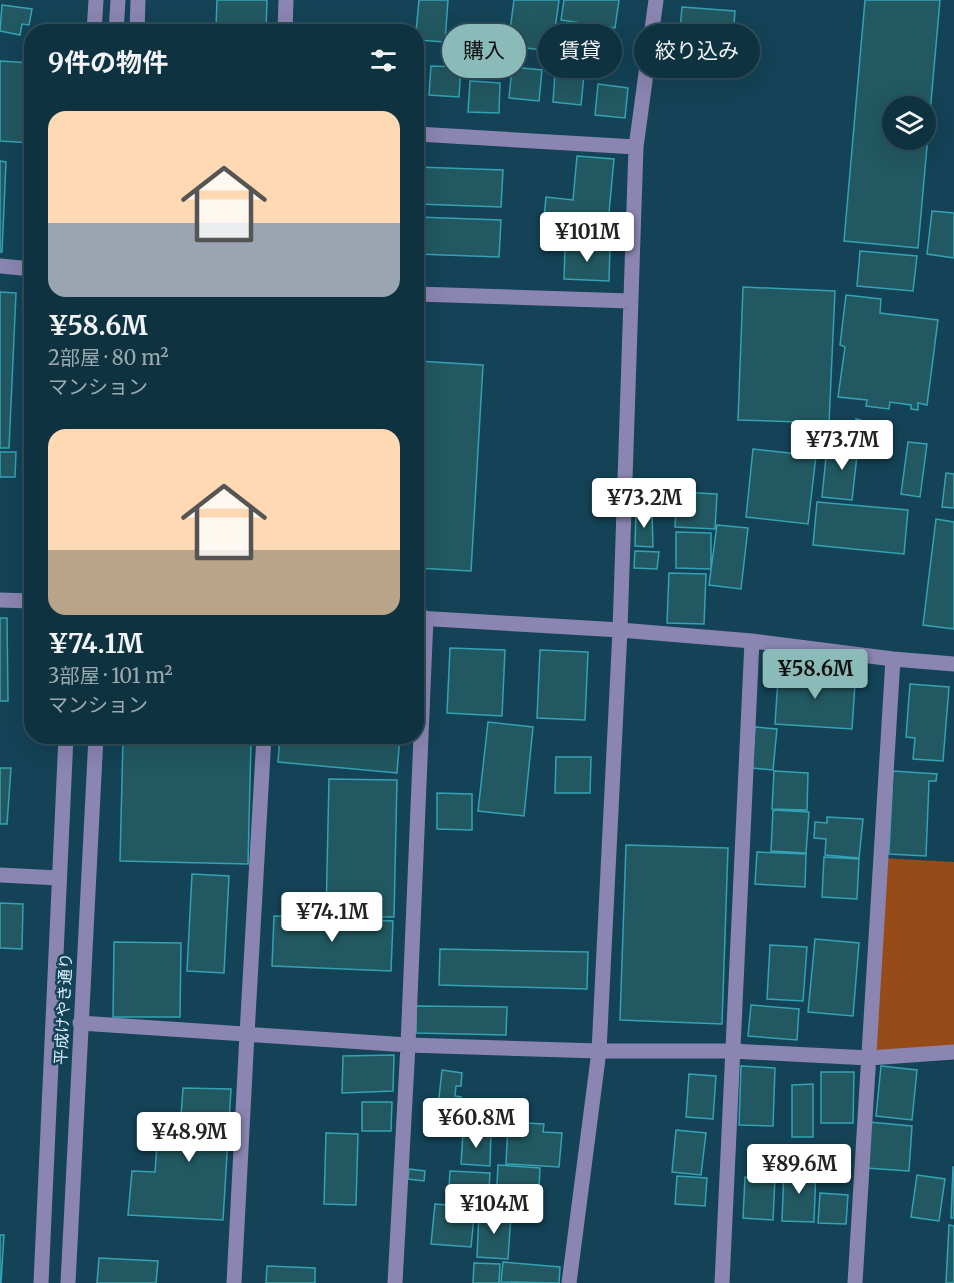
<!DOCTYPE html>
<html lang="ja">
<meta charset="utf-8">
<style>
body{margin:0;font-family:Merriweather,"Noto Sans JP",serif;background:#183a47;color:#f1f3f6;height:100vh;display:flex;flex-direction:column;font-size:22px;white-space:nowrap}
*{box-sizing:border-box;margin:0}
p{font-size:20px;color:#9baab1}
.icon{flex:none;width:33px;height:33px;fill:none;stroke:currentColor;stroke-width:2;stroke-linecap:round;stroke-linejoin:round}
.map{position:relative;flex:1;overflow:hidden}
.details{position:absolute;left:24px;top:24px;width:400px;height:720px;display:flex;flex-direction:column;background:#0f3240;border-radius:24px;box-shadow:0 6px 24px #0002,0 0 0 2px #2f4d59}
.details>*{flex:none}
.guide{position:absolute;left:442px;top:24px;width:422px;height:54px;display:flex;gap:12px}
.tools{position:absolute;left:882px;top:96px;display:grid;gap:12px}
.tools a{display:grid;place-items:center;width:54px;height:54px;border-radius:50%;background:#0f3240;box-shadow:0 6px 24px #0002,0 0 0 2px #2f4d59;font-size:30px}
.price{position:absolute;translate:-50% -51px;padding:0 14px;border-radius:6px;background:#fff;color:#222;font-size:20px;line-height:39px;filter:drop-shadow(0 2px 3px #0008)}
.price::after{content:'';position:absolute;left:50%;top:36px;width:18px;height:14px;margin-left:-9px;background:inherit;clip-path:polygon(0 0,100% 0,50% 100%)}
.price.selected{background:#8bbbb9;color:#111}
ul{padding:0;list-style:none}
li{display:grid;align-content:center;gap:12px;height:318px;padding:0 24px}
li span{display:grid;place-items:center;height:186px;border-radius:18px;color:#555}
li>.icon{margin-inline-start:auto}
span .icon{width:108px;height:108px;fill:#fffc;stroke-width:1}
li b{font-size:26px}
h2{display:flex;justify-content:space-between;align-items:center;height:72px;padding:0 24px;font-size:26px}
.tag{padding:0 21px;border-radius:27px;background:#0f3240;box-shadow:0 6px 24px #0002,0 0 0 2px #2f4d59;font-size:21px;line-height:54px}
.tag.selected{background:#8bbbb9;color:#111}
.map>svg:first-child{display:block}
.green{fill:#974b18}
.building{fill:#225861;stroke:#34a2b4;stroke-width:1.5;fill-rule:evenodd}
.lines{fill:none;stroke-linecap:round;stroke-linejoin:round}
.minor{stroke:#8a85b1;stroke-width:15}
.labels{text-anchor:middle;stroke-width:5;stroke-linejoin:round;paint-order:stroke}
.street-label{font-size:16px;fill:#d9f0fd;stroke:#144256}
</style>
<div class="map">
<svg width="954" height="1283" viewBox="0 0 954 1283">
<rect width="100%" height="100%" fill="#144256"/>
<path class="green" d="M881,858L954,862V1052L869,1058Z"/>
<path class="building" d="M217,0H267L266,30L216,28Z
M419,0H448L445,42L417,40L416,32Z
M514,0H559L552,51L508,46Z
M564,0H619L615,28L561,20Z
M865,0H940L918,248L844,241ZM892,106H926V140H892Z
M2,5L32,9L29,25L22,24L20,35L0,31Z
M682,7L735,11L731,68L677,64Z
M417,60L422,61L420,102L417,101Z
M0,61L32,63V143L0,141Z
M431,66L461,67L459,97L429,95Z
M512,67L542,70L539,101L509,98Z
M555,73L584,75L581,105L553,102Z
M470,81L500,83L499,113L468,112Z
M598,84L628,88L625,118L595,115Z
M577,156L614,159L607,234L543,228L546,197L573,200Z
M0,161L6,162L2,252H0Z
M417,167L503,170L501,207L417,204Z
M932,211L954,213V258L927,254Z
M417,217L501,220L499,257L417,254Z
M565,246L610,247L609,281L564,279Z
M860,251L917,256L913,291L857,286Z
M743,287L835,291L829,423L738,420Z
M0,292L16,293L9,448H0Z
M846,295L881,299L880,313L938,320L927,405L918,403V410L911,409V405L890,402L889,409L866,406L867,400L838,397L845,347L840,345Z
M417,361L483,365L471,571L417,568Z
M856,419L861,420L852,500L822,497L826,457L853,448Z
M908,442L927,444L920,497L901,494Z
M753,449L816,456L808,524L746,517Z
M0,452H16L15,477H0Z
M946,473L954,474V508L942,507Z
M677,492L717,494L715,529L675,527Z
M817,502L908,510L904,554L813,545Z
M636,510L652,513L653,547L635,546Z
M936,519L954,522V629L923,625Z
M717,525L748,528L741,589L709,585Z
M676,532L711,533V569L676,568Z
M635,551L659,552L657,569L634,568Z
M669,573L706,574L704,624L667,623Z
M0,618H7L8,701H0Z
M450,648L505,650L502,716L447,713Z
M540,650L588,652L585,720L537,718Z
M793,669L843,672V683L855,684L852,729L775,724L778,679L792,680Z
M910,684L949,687L943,761L913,759L915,738L906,737Z
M488,722L533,727L524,816L478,811Z
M755,727L777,729L773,770L752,768Z
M280,736H400L397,773L278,762Z
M123,739L251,742L248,864L120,861Z
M556,757H591L590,793H555Z
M0,768H11L7,824H0Z
M774,771L808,773L807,810L772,809Z
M893,771L937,774L936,781H929L926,856L889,854Z
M329,779L397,780L394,917L326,916Z
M437,793L472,794V830L437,829Z
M773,810L809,812L806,853L771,851Z
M827,817L863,819L859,858L825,855L826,839L814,838L815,822L827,823Z
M626,845L728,848L722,1024L620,1020Z
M757,852L806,854L805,887L755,884Z
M824,857L859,859L857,899L822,897Z
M192,874L229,876L224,973L187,971Z
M0,903L23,904L22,949L0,948Z
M274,916L393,921L391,971L272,966Z
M815,939L859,943L853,1016L808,1012Z
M114,942L181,943L180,1017H113Z
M770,945L807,947L803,1001L767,999Z
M440,949L588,952L587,989L439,985Z
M751,1005L799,1009L797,1040L748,1036Z
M416,1006L507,1007L506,1035L416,1033Z
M394,1055L393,1091L342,1093L343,1056Z
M741,1066L775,1068L773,1126L739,1125Z
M881,1066L917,1070L912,1120L876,1116Z
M442,1070L462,1073L461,1086H456L455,1096L461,1097L460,1109L438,1107Z
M821,1072H854L853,1123H821Z
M689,1074L716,1076L713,1119L686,1117Z
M813,1084V1137H792V1085Z
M183,1088L231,1089L223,1220L128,1215L132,1171L155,1172L157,1144H179Z
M362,1102H392L391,1131H362Z
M508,1122L544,1124L543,1132L562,1133L559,1167L506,1164Z
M869,1122L912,1126L909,1171L866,1168Z
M676,1130L706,1133L701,1175L672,1172Z
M463,1132H491L490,1166L461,1164Z
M326,1133L358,1134L356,1205L324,1204Z
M498,1165L540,1168L539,1189L534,1192L533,1204L496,1203Z
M953,1167H954V1218H951Z
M784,1168L816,1169L814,1222L782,1221Z
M409,1169L425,1171L424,1181L408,1179Z
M450,1171L490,1173L488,1205L448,1203Z
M917,1175L945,1179L939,1221L911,1217Z
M677,1176L707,1178L705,1206L675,1204Z
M745,1177L775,1178L773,1220L743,1218Z
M820,1193L848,1195L846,1224L818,1223Z
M435,1204L475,1207L471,1247L431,1244Z
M479,1212L511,1214L508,1259L477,1257Z
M949,1225L954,1226V1283H946Z
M0,1235H4L1,1283H0Z
M99,1258L158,1261L156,1283H97Z
M503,1262L560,1267L559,1283L501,1282Z
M474,1263L500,1264L499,1283H473Z
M267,1266L315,1268V1283H266Z"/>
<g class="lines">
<path class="minor" d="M94,32L96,0
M116,32L118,0
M137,32L138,0
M285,32L286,0
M417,134L636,147
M0,266L32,269
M417,294L630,301
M0,600L32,601
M417,618L620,630L752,641L893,659L954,664
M0,875L59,878
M80,1023L408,1045L599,1051H732L869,1058L954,1052
M41,1283L66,736
M68,1283L96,736
M234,1283L247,1034L264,736
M395,1283L408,1045L426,618
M569,1283L599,1051L620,630L636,147L656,0
M722,1283L752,641
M855,1283L893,659"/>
</g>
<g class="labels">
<g class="street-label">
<text transform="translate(63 1009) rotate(-87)" y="6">平成けやき通り</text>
</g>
</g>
</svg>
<div class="tools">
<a><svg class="icon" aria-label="layers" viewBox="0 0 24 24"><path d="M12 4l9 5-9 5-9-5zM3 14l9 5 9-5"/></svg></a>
</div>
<b class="price" style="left:587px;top:263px">¥101M</b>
<b class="price" style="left:842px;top:471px">¥73.7M</b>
<b class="price" style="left:644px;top:529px">¥73.2M</b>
<b class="price selected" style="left:815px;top:700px">¥58.6M</b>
<b class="price" style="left:332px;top:943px">¥74.1M</b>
<b class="price" style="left:476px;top:1149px">¥60.8M</b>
<b class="price" style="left:189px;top:1163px">¥48.9M</b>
<b class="price" style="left:799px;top:1195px">¥89.6M</b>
<b class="price" style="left:494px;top:1235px">¥104M</b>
<div class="guide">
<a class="tag selected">購入</a>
<a class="tag">賃貸</a>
<a class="tag">絞り込み</a>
</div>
<section class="details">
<h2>9件の物件<svg class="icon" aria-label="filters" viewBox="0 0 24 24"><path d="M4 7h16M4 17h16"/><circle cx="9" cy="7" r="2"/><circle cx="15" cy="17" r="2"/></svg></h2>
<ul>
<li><span style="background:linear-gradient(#ffd9b3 60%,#9aa5b1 0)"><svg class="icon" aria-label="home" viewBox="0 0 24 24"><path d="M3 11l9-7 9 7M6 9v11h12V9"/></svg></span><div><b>¥58.6M</b><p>2部屋 · 80 m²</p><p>マンション</p></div></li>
<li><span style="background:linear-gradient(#ffd9b3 65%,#b9a48a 0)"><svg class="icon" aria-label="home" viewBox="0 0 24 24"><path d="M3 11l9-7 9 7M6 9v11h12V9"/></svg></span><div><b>¥74.1M</b><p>3部屋 · 101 m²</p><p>マンション</p></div></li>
</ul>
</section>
</div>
